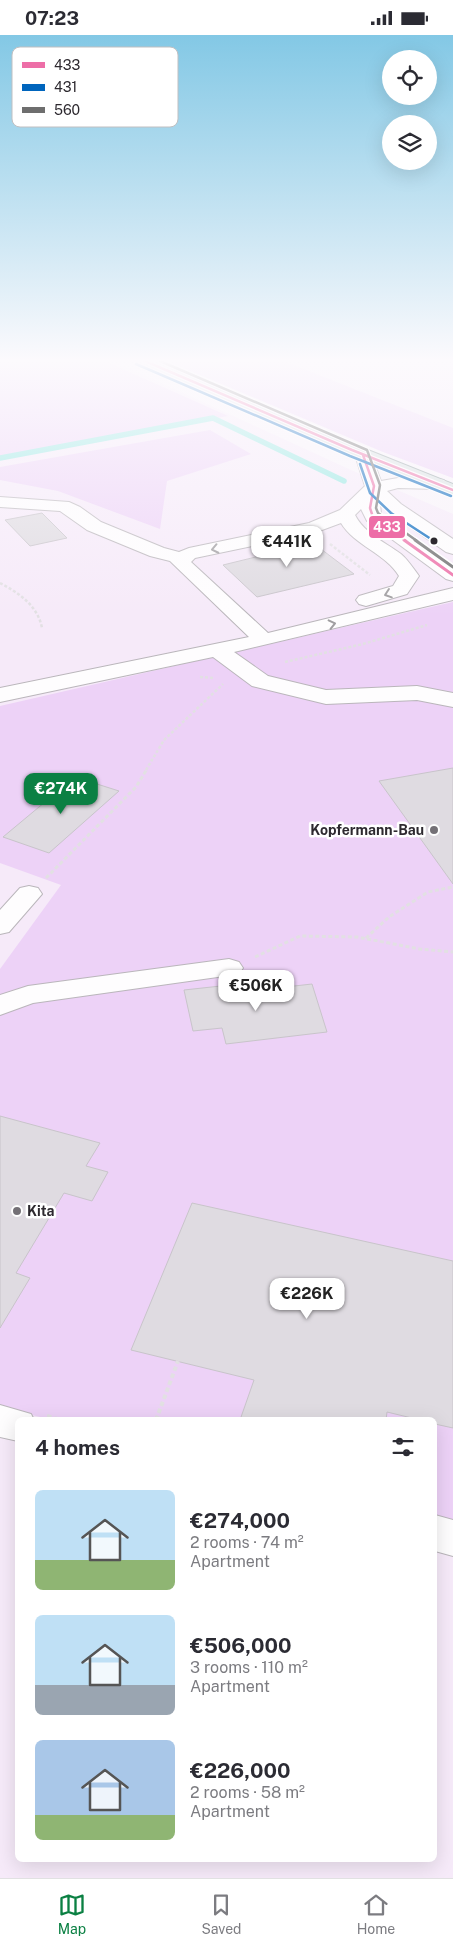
<!DOCTYPE html>
<meta charset="utf-8">
<style>
body{margin:0;font-family:"Public Sans",sans-serif;background:#f7f7f7;color:#2b2b33;height:100vh;display:flex;flex-direction:column;font-size:19px;white-space:nowrap}
*{box-sizing:border-box;margin:0}
p{font-size:16px;color:#7c7c81}
.icon{flex:none;width:28px;height:28px;fill:none;stroke:currentColor;stroke-width:2;stroke-linecap:round;stroke-linejoin:round}
.map{position:relative;flex:1;overflow:hidden}
.panel{position:absolute;left:15px;top:1382px;width:422px;height:445px;display:flex;flex-direction:column;background:#fff;border-radius:8px;box-shadow:0 5px 20px #0002}
.panel>*{flex:none}
.controls{position:absolute;left:382px;top:15px;display:grid;gap:10px}
.controls a{display:grid;place-items:center;width:55px;height:55px;border-radius:50%;background:#fff;box-shadow:0 5px 20px #0002;font-size:25px}
.price{position:absolute;translate:-50% -42px;padding:0 11px;border-radius:10px;background:#fff;color:#222;font-size:16px;line-height:32px;filter:drop-shadow(0 1px 2px #0008)}
.price::after{content:'';position:absolute;left:50%;top:30px;width:15px;height:11px;margin-left:-8px;background:inherit;clip-path:polygon(0 0,100% 0,50% 100%)}
.price.current{background:#0b8043;color:#fff}
ul{padding:0;list-style:none}
li{display:flex;align-items:center;gap:15px;height:125px;padding:0 20px}
li span{display:grid;place-items:center;flex:none;width:140px;height:100px;border-radius:8px;color:#555}
li>.icon{margin-inline-start:auto}
span .icon{width:60px;height:60px;fill:#fffc;stroke-width:1}
li b{font-size:21px}
h2{display:flex;justify-content:space-between;align-items:center;height:60px;padding:0 20px;font-size:21px}
.status{display:flex;justify-content:space-between;align-items:center;height:35px;padding:0 25px;background:#fff;direction:ltr}
.status svg{height:14px;fill:currentColor}
.dock{display:flex;justify-content:space-around;align-items:center;height:70px;border-top:1px solid #e1e1e2;background:#fff;font-size:14px;color:#7c7c81}
.dock a{display:grid;justify-items:center;gap:2px}
.dock .current{color:#0b8043}
.map>svg:first-child{display:block}
.built{fill:#f6eaf9;fill-rule:evenodd}
.green{fill:#edd2f7}
.lines{fill:none;stroke-linecap:round;stroke-linejoin:round}
.stream{stroke:#8ce7e0;stroke-width:5.5}
.building{fill:#dfdbe1;stroke:#c8c4ca}
.minor-casing{stroke:#bab6bb;stroke-width:2}
.major-casing{stroke:#92a2a3;stroke-width:2}
.path-far2{stroke:#e2e0e3;stroke-width:2.5;stroke-dasharray:3 2;stroke-linecap:butt}
.path-far1{stroke:#e2e0e3;stroke-width:3;stroke-dasharray:4 2.5;stroke-linecap:butt}
.path{stroke:#e2e0e3;stroke-width:4;stroke-dasharray:4.5 3;stroke-linecap:butt}
.minor{fill:#fefdfe;fill-rule:evenodd}
.major{fill:#d9e2e2;fill-rule:evenodd}
.bus-1-far1-casing{stroke:#fff;stroke-width:5}
.bus-1-casing{stroke:#fff;stroke-width:6}
.bus-2-far1-casing{stroke:#fff;stroke-width:5}
.bus-2-casing{stroke:#fff;stroke-width:6}
.bus-3-far1-casing{stroke:#fff;stroke-width:5}
.bus-3-casing{stroke:#fff;stroke-width:6}
.bus-1-far1{stroke:#ed6ea7;stroke-width:2.5}
.bus-1{stroke:#ed6ea7;stroke-width:3}
.bus-2-far1{stroke:#0065bd;stroke-width:2.5}
.bus-2{stroke:#0065bd;stroke-width:3}
.bus-3-far1{stroke:#6e6e6e;stroke-width:2.5}
.bus-3{stroke:#6e6e6e;stroke-width:3}
.oneway{stroke:#a09ea1}
.bus-dot{fill:#2d292f;stroke:#fff;stroke-width:2}
.poi-dot{fill:#747076;stroke:#fff;stroke-width:2}
.labels{text-anchor:middle;stroke-width:5;stroke-linejoin:round;paint-order:stroke}
.poi-label{font-size:14px;font-weight:bold;fill:#2d292f;stroke:#fff;text-anchor:end}
.key{fill:#fff;stroke:#c0bfc1;stroke-width:1}
.key-label{font-size:14px;fill:#2d292f}
.line-badge{stroke:#fff;stroke-width:2}
.badge-label{font-size:14px;text-anchor:middle;font-weight:bold;fill:#fff}
</style>
<div class="status"><b>07:23</b><svg viewBox="0 0 49 12"><path d="M0 12V9h3v3zM5 12V6h3v6zM10 12V3h3v9zM15 12V0h3v12zM26 1h20v11H26zM47 4h2v5h-2z"/></svg></div>
<div class="map">
<svg width="453" height="1843" viewBox="0 0 453 1843">
<rect width="100%" height="100%" fill="#f9f4fa"/>
<path class="built" d="M0,323H107L351,435L453,479V1843H0ZM18,1385H435V1825H18Z
M160,323H453V443L383,417Z"/>
<path class="green" d="M0,323H98L228,381L0,423Z
M160,323H276L453,393V443L383,417Z
M210,395L251,419L167,446L160,494L58,456L0,445V432Z
M453,567V1488L435,1484V1385H52L0,1372V934L61,850L0,828V671Z"/>
<g class="lines">
<path class="stream" d="M0,423L213,383L344,446"/>
</g>
<path class="building" d="M42,478L67,503L30,511L5,485Z
M301,503L309,505L354,539L257,562L223,530L272,518L289,505Z
M453,733V849L379,746Z
M75,742L119,756L49,818L3,802Z
M239,949L241,957L312,949L327,997L226,1009L222,993L193,996L184,955Z
M0,1081L100,1108L86,1131L108,1137L92,1166L64,1158L16,1238L30,1243L0,1293Z
M192,1168L453,1226V1393L435,1389V1385H420L387,1377L386,1385H240L254,1345L131,1315Z"/>
<g class="lines">
<defs>
<path id="minor" d="M363,415L369,416L371,420L381,446L398,443L438,444L444,445L447,449L444,453L438,454L398,453L387,456L401,469L453,504V519L446,517L389,477L380,468L381,479L453,531V546L446,544L367,486L361,474L355,480C365,499 385,507 401,519C408,525 413,533 419,541L407,559L366,571L359,569L356,565L359,561L393,551L399,541C385,518 355,511 341,488L314,498L195,523L191,527L268,598L453,553V565L234,617L268,641L326,655L417,651L453,658V672L417,665L326,669L252,651L213,622L0,667V653L249,602L170,526L150,521L87,495L60,476L0,472V462L69,467L80,472L101,487L164,513L179,517L189,513L309,488L340,475L365,451L355,420L357,416Z
M29,851L38,853L42,859L9,897L0,899V875L20,853Z
M229,924L239,927L243,933L239,939L33,968L0,980V960L28,951Z
M0,1370L31,1379L34,1385H18V1406L0,1402Z
M435,1480L453,1485V1521L435,1516Z"/>
<path id="major" d="M131,323H150L358,411L453,449V460L346,419L133,326Z"/>
</defs>
<use href="#minor" class="minor-casing"/>
<use href="#major" class="major-casing"/>
<path class="path-far2" d="M330,509L370,540
M0,548C19,558 38,571 42,593
M285,627L363,609L427,590
M200,642L214,643
M146,735L164,705L223,649"/>
<path class="path-far1" d="M46,843L136,752L147,734
M366,903L389,882L428,857L453,852
M255,922L300,901L357,902L420,914L453,917"/>
<path class="path" d="M47,1381L61,1385
M156,1385L178,1326"/>
<use href="#minor" class="minor"/>
<use href="#major" class="major"/>
<defs>
<path id="bus-1-far1" d="M138,323L352,415L453,455
M363,420L374,451L370,473L373,482L406,506"/>
<path id="bus-1" d="M404,505L453,540"/>
<path id="bus-2-far1" d="M136,329L350,421L451,461
M360,429L370,458L391,478L434,506"/>
<path id="bus-2" d="M432,505L434,506"/>
<path id="bus-3-far1" d="M153,323L367,415L380,450L376,473L378,478L417,506"/>
<path id="bus-3" d="M415,505L453,532"/>
</defs>
<use href="#bus-1-far1" class="bus-1-far1-casing"/>
<use href="#bus-1" class="bus-1-casing"/>
<use href="#bus-2-far1" class="bus-2-far1-casing"/>
<use href="#bus-2" class="bus-2-casing"/>
<use href="#bus-3-far1" class="bus-3-far1-casing"/>
<use href="#bus-3" class="bus-3-casing"/>
<use href="#bus-1-far1" class="bus-1-far1"/>
<use href="#bus-1" class="bus-1"/>
<use href="#bus-2-far1" class="bus-2-far1"/>
<use href="#bus-2" class="bus-2"/>
<use href="#bus-3-far1" class="bus-3-far1"/>
<use href="#bus-3" class="bus-3"/>
</g>
<defs><path id="oneway-chevron" d="M-2-3.5L2.5 0L-2 3.5" fill="none" stroke-width="1.6" stroke-linecap="round" stroke-linejoin="round" transform="scale(1.25)"/></defs>
<g class="oneway">
<use href="#oneway-chevron" transform="translate(215 514) rotate(168)"/>
<use href="#oneway-chevron" transform="translate(388 559) rotate(161)"/>
<use href="#oneway-chevron" transform="translate(332 589) rotate(-13)"/>
</g>
<linearGradient id="sky" x2="0" y2="1"><stop stop-color="#83c8e5"/><stop offset="0.56" stop-color="#fcfafd"/><stop offset="1" stop-color="#fcfafd" stop-opacity="0"/></linearGradient>
<rect width="453" height="581" fill="url(#sky)"/>
<circle class="bus-dot" cx="434" cy="506" r="4.5"/>
<g class="poi-dot">
<circle cx="434" cy="795" r="5"/>
<circle cx="17" cy="1176" r="5"/>
</g>
<g class="labels">
<g class="poi-label">
<text x="424" y="800">Kopfermann-Bau</text>
<text x="27" y="1181" text-anchor="start">Kita</text>
</g>
</g>
<rect x="12" y="12" width="166" height="80" rx="8" class="key"/>
<rect x="22" y="27" width="23" height="6" fill="#ed6ea7"/>
<rect x="22" y="49" width="23" height="7" fill="#0065bd"/>
<rect x="22" y="72" width="23" height="6" fill="#6e6e6e"/>
<g class="key-label">
<text x="54" y="35">433</text>
<text x="54" y="57">431</text>
<text x="54" y="80">560</text>
</g>
<rect class="line-badge" x="368" y="480" width="38" height="24" rx="5" fill="#ed6ea7"/>
<g class="badge-label">
<text x="387" y="497">433</text>
</g>
</svg>
<div class="controls">
<a><svg class="icon" aria-label="locate" viewBox="0 0 24 24"><circle cx="12" cy="12" r="6"/><path d="M12 2v4M12 18v4M2 12h4M18 12h4"/></svg></a>
<a><svg class="icon" aria-label="layers" viewBox="0 0 24 24"><path d="M12 4l9 5-9 5-9-5zM3 14l9 5 9-5"/></svg></a>
</div>
<b class="price" style="left:287px;top:533px">€441K</b>
<b class="price current" style="left:61px;top:780px">€274K</b>
<b class="price" style="left:256px;top:977px">€506K</b>
<b class="price" style="left:307px;top:1285px">€226K</b>
<section class="panel">
<h2>4 homes<svg class="icon" aria-label="filters" viewBox="0 0 24 24"><path d="M4 7h16M4 17h16"/><circle cx="9" cy="7" r="2"/><circle cx="15" cy="17" r="2"/></svg></h2>
<ul>
<li><span style="background:linear-gradient(#bfe0f5 70%,#8fb573 0)"><svg class="icon" aria-label="home" viewBox="0 0 24 24"><path d="M3 11l9-7 9 7M6 9v11h12V9"/></svg></span><div><b>€274,000</b><p>2 rooms · 74 m²</p><p>Apartment</p></div></li>
<li><span style="background:linear-gradient(#bfe0f5 70%,#9aa5b1 0)"><svg class="icon" aria-label="home" viewBox="0 0 24 24"><path d="M3 11l9-7 9 7M6 9v11h12V9"/></svg></span><div><b>€506,000</b><p>3 rooms · 110 m²</p><p>Apartment</p></div></li>
<li><span style="background:linear-gradient(#a9c7e8 75%,#8fb573 0)"><svg class="icon" aria-label="home" viewBox="0 0 24 24"><path d="M3 11l9-7 9 7M6 9v11h12V9"/></svg></span><div><b>€226,000</b><p>2 rooms · 58 m²</p><p>Apartment</p></div></li>
</ul>
</section>
</div>
<nav class="dock">
<a class="current"><svg class="icon" aria-label="map" viewBox="0 0 24 24"><path d="M3 6l6-2 6 2 6-2v14l-6 2-6-2-6 2zM9 4v14M15 6v14"/></svg>Map</a>
<a><svg class="icon" aria-label="saved" viewBox="0 0 24 24"><path d="M7 4h10v16l-5-4-5 4z"/></svg>Saved</a>
<a><svg class="icon" aria-label="home" viewBox="0 0 24 24"><path d="M3 11l9-7 9 7M6 9v11h12V9"/></svg>Home</a>
</nav>
